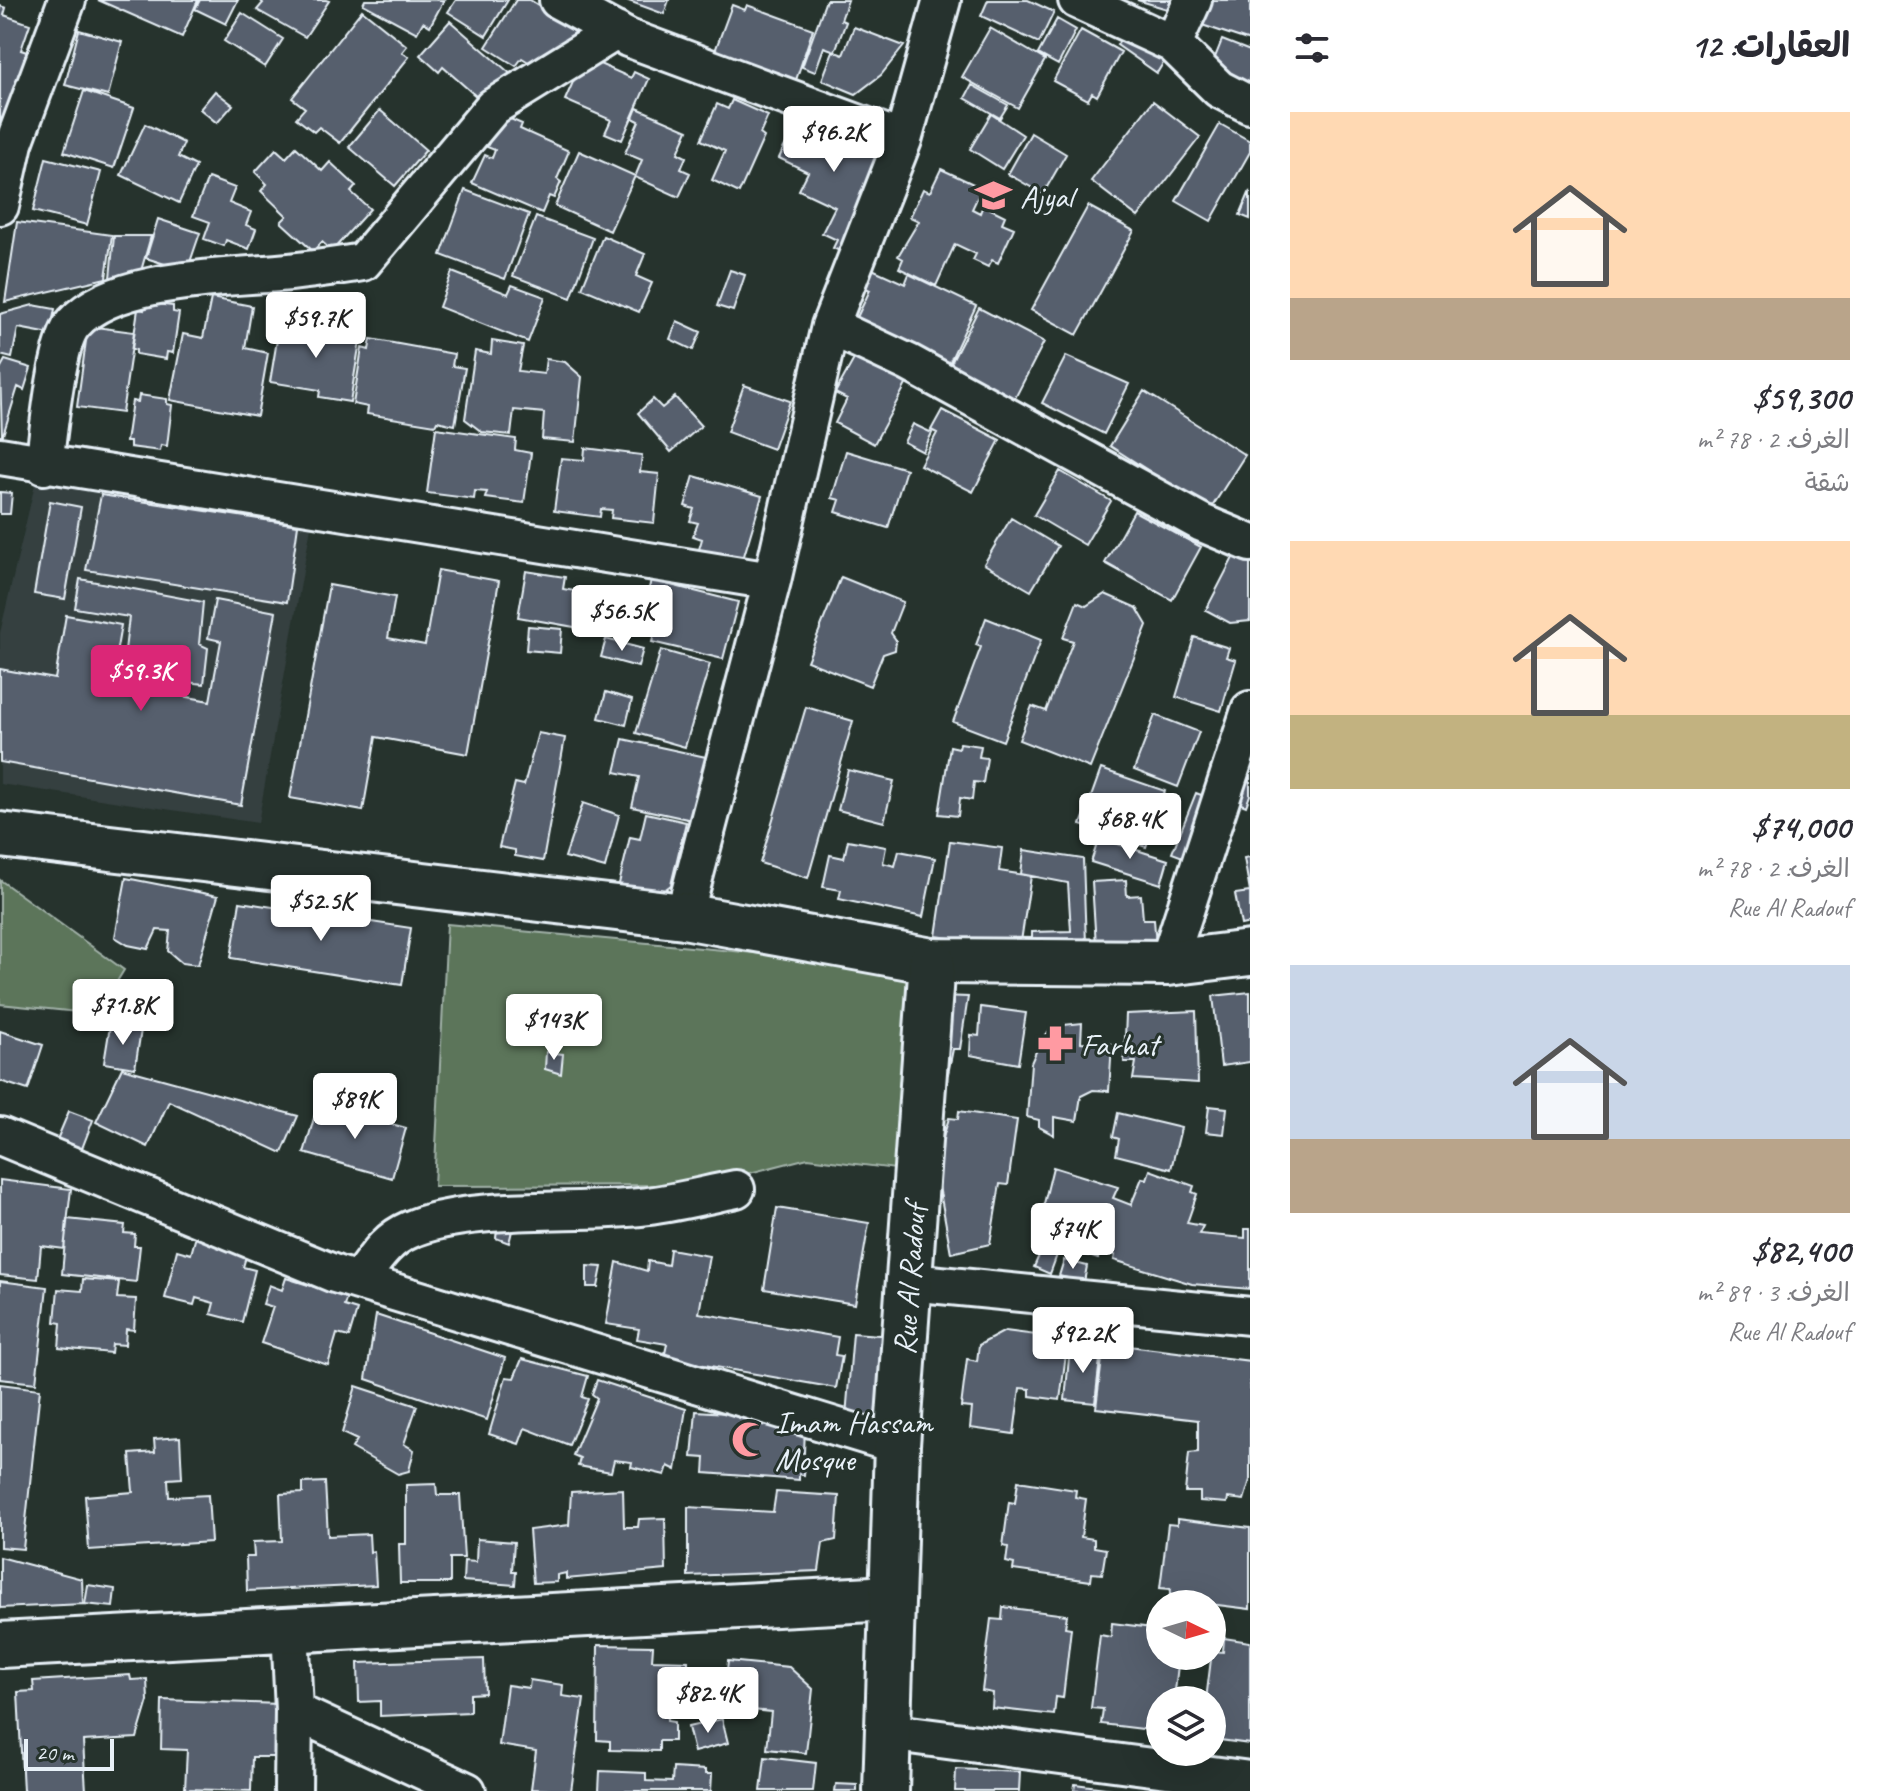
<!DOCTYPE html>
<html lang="ar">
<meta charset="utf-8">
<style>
body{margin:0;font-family:Caveat,"Playpen Sans Arabic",sans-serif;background:#f7f7f7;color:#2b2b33;direction:rtl;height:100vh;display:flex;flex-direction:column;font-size:30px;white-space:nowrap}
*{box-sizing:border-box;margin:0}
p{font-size:26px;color:#7c7c81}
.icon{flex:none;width:44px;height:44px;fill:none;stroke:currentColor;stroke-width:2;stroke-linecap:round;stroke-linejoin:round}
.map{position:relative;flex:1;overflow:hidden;direction:ltr}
.sheet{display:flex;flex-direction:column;background:#fff;width:640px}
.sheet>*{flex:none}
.needle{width:52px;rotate:95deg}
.controls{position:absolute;left:1146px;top:1590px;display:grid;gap:16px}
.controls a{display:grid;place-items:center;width:80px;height:80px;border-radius:50%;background:#fff;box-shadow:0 8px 32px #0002;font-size:40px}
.scale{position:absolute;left:24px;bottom:20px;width:90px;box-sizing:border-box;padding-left:8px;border:4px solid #e8f1f8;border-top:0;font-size:22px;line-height:28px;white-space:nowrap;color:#e8f1f8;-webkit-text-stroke:6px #26332d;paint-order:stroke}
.price{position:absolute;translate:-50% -68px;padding:0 18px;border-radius:8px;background:#fff;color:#222;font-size:26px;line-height:52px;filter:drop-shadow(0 2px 4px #0008)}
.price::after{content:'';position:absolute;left:50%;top:48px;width:24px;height:18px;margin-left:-12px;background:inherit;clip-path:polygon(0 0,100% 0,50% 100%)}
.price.on{background:#db2777;color:#fff}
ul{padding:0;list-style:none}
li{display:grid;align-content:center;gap:16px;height:424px;padding:0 40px}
li span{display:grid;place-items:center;height:248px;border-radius:0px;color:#555}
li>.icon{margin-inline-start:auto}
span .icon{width:144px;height:144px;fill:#fffc;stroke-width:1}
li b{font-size:34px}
h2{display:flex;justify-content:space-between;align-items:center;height:96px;padding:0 40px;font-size:34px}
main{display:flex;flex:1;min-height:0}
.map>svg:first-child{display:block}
.built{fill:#354040}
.green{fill:#5b745a;stroke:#a2b2a9;stroke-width:2}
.building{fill:#575f6d;stroke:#e8f1f8;stroke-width:2}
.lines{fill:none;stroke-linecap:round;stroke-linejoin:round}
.street-casing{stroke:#e8f1f8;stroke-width:42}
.secondary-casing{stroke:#e8f1f8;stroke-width:50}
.street{stroke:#26332d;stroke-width:36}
.secondary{stroke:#26332d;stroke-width:44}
.labels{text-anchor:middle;stroke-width:6;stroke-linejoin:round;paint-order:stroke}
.poi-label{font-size:32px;fill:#e8f1f8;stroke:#26332d;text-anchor:start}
.street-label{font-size:32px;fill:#e8f1f8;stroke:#26332d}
</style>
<main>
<section class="sheet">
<h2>العقارات: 12<svg class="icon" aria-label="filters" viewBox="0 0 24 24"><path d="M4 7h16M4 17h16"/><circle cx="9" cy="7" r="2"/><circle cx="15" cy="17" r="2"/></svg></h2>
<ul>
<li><span style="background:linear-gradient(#ffd9b3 75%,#b9a48a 0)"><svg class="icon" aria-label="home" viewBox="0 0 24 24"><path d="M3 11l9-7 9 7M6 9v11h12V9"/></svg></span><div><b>$59,300</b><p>الغرف: 2 · 78 m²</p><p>شقة</p></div></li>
<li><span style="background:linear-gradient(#ffd9b3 70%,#c2b280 0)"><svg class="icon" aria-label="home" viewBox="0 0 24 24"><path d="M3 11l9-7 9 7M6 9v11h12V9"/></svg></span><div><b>$74,000</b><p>الغرف: 2 · 78 m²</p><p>Rue Al Radouf</p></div></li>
<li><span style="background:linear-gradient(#c9d6e8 70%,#b9a48a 0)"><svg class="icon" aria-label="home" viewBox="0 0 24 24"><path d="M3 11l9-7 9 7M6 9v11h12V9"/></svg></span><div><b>$82,400</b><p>الغرف: 3 · 89 m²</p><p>Rue Al Radouf</p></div></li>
</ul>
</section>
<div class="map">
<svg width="1250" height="1791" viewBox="0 0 1250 1791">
<rect width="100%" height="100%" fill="#26332d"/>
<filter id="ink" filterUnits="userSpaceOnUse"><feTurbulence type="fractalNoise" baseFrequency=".0125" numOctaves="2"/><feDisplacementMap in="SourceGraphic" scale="16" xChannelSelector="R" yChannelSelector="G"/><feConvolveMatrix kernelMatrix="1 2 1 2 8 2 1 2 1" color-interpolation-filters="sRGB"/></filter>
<g filter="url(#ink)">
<path class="built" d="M36,480L312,521L258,823L0,784V633Z"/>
<path class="green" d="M0,880L124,970L97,1014L0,1004Z
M447,924L915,968L895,1169L808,1158L703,1185L434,1186Z"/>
<path class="building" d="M98,0H198L182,37Z
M200,0H238L226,24L195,9Z
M260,0H326L329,1L305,37L257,10L263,3Z
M365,0H444L430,26L423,22L417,33L363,4Z
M456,0H508L486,36L448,12Z
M516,0H530L579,31L560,59L543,71L522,58L516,66L486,47Z
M626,0H669L664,14Z
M826,0H848L841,20L846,22L835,51L824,47L815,72L802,67Z
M988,0H1028L1054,12L1039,43L981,16Z
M1137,0H1177L1174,11Z
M1206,0H1250V41L1199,24Z
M732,5L745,10L747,5L813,29L796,80L715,51Z
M0,6L6,8L4,15L30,24L21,50L36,55L0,153Z
M362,10L407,46L402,52L409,57L340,143L319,127L314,132L296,118L305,108L292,98Z
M242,13L283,39L265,67L224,41Z
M1057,19L1076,30L1058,65L1038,54Z
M450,21L512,75L486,105L443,67L439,72L420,55Z
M854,27L904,46L881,75L856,94L822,80L833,51L843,55Z
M990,28L1045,60L1018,108L962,77Z
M79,30L122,42L108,96L65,85Z
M1081,30L1121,52L1097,96L1092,93L1088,100L1053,81Z
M1126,33L1165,60L1157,73L1117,45Z
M1222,40L1250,51V91L1208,75Z
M584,57L631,78L634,72L649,79L622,140L605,133L611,120L565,100Z
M972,85L1008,105L1000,118L965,98Z
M84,91L134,108L114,168L64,152Z
M215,91L233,105L217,123L200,109Z
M732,100L768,116L760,134L764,137L739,193L712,180L725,151L701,140L717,104L728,109Z
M1153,101L1200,137L1138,217L1091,181Z
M637,108L688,130L678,153L686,157L681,169L690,173L679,197L635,177L642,160L625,153L639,121L633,118Z
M380,110L426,150L395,186L349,147Z
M991,114L1023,135L1002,169L970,149Z
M501,115L522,124L520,129L569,151L557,179L561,182L554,198L549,196L542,213L472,183L485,155L492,158L495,150L487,147Z
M799,116L887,158L842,252L833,248L837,240L822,233L835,207L799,190L808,172L779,158Z
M145,124L184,143L178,157L196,166L179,203L121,175Z
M1220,124L1250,141V152L1211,221L1176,201Z
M1031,133L1066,154L1043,194L1008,174Z
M296,147L322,171L330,162L356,186L351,192L370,209L332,251L322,242L313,251L281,222L287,216L261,191L267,184L255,172L276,149L286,158Z
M579,151L635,176L610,231L555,206Z
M46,158L101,172L87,225L33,211Z
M941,169L982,188L972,209L980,213L983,205L1005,216L1002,223L1014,228L998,263L992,260L988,267L973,260L976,254L955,244L936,286L899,268L903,259L898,256L919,221L910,217L923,189L930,192Z
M208,178L235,188L229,203L251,212L246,225L256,229L249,249L226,240L224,246L204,239L210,222L193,216Z
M465,190L529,214L505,279L441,255Z
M1250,191V219L1240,215Z
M1088,206L1134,231L1077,335L1031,310Z
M536,217L593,238L571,298L513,276Z
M158,219L200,233L187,271L146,258Z
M17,222L112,235L106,278L5,302Z
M114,236H151L139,278H110Z
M603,236L645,254L636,276L652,283L639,312L582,288Z
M870,268L905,284L909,274L976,306L944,374L851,330L870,290L862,286Z
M730,270L745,275L733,311L717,306Z
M452,272L508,294L512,285L545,297L528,342L439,307Z
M211,298L252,306L245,348L268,353L257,416L170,400L183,334L203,338Z
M145,303L173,306V312L179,313L173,353L167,352L166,359L136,354V350L132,349L138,309L144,310Z
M33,305L55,309L50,334L18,328L12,358L0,355V314Z
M979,308L1044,342L1012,404L947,371Z
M677,321L701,332L693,350L670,339Z
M280,322L361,335L350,402L319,397L320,390L270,382Z
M88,326L134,332L122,413L77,407Z
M371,339L454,354L452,366L465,368L455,425L437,421L435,425L367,414L368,407L353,404L362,348L369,350Z
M492,341L523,346L518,371L544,374L546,359L565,362L582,377L575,442L542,439L544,413L514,410L511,435L482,432L465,419L475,351L491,354Z
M858,352L909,379L874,444L835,423L847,399L835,393Z
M1066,356L1129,384L1104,434L1042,403Z
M5,360L31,368L24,390L18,387L2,438L0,369Z
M744,385L790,401L773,449L727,432Z
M1144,391L1245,455L1210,510L1110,446Z
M139,395L167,399V404L172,405L167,446L161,445L160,451L130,447V442H126L132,401L138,402Z
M675,397L701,426L671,452L638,413L653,399L662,408Z
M942,410L1000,440L973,492L920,465L937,433L931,430Z
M913,424L932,433L923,452L904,442Z
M436,428L516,439L515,450L531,453L524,503L485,498L487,492L475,491L474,499L427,493Z
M585,448L642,455L640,472L659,474L654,523L611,518L612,510L601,509L600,517L554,511L561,458L584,460Z
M846,451L906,469L888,528L836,512L840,500L832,498Z
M1060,471L1111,501L1085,545L1034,515Z
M694,476L762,496L740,569L697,556L702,539L693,536L698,523L690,521L694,509L685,506Z
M0,492L12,493L10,514H0Z
M101,495L298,525L287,602L86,570Z
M50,501L81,507L65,599L34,594Z
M1134,511L1201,547L1172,600L1105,563Z
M1011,518L1058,546L1031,591L984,564Z
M1237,550L1250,556V621L1230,623L1206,610Z
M438,570L499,581L468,754L376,737L363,811L290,798L329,585L395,597L388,638L425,645Z
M526,571L565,577L563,589L586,593L580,628L518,617Z
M841,577L903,602L891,633L896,640L895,650L883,654L870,686L807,661Z
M80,579L203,602L199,644L208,648L204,684L122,675L129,617L75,608Z
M651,580L738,602L723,659L652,642L660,613L644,609Z
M1105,594L1137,608L1147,625L1090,768L1019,740L1032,706L1046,711L1073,641L1063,638L1077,602L1086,606Z
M215,600L276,612L241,805L0,762V669L55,679L66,615L121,625L111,683L210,701L221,641L208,638Z
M986,618L1041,640L1003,741L953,722L981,647L976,645Z
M528,626L562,629L560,653L526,650Z
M1194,637L1229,648L1226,657L1236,660L1221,711L1176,697Z
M606,639L643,649L638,667L601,657Z
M661,650L710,664L685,747L636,733Z
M606,692L632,700L626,725L599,718Z
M806,707L853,721L808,878L760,863Z
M1155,715L1199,732L1178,787L1134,770Z
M538,733L565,738L543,861L515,856V850L499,847L515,783L524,785Z
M623,739L706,757L692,820L632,807L639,777L615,772Z
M960,743L981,746L979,757L987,758L983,783L974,782L972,800L960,798L958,816L939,814L950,746L959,748Z
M1250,753V795L1246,806L1231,800Z
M1101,769L1165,791L1146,847L1081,825Z
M848,770L894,781L884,822L838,810Z
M1196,793L1212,799L1188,859L1172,853Z
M583,803L619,815L605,868L565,857Z
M646,813L686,822L671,885L655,897L618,888L630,837L640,839Z
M1099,838L1168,860L1161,884L1091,862Z
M848,840L886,847L883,863L895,866L899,851L935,858L923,917L839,899L841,890L823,887L830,855L844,858Z
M950,841L1002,848L999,871L1031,876L1020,948L936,936Z
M1024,850L1083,859L1086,944L1032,947V932L1071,931L1068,883L1021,874Z
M1250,857V892L1244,858Z
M126,878L218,896L198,965L182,963L168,951L170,931L157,930L148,949L128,945L115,937Z
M1126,880L1127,896L1141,895L1143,919H1154L1156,946L1096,945L1092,882Z
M1250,892V923L1241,925L1235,894Z
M240,902L411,928L402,985L231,958Z
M1250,992V1062L1221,1066L1213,996Z
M942,996L968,997L960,1049H953L948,1074L934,1073Z
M981,1007L1026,1013L1018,1064L970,1055L971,1035L979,1036Z
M1196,1011L1198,1083L1133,1079L1136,1062H1124L1126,1014Z
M1082,1023L1081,1042L1112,1044L1109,1091L1093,1090L1081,1096L1077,1121L1054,1117V1135L1039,1127V1120L1027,1117L1031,1063L1041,1040L1054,1026Z
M110,1026L141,1030L135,1068L104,1063Z
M0,1031L43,1045L28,1090L0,1081Z
M546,1052L563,1054L561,1074L545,1069Z
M122,1068L298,1116L282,1153L169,1101L148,1147L96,1122Z
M318,1104L406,1128L392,1178L304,1153Z
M1209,1106L1227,1108L1224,1134L1206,1132Z
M69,1111L93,1120L81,1151L56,1142Z
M959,1111L1017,1120L1008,1185L1000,1184L990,1244L951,1253L935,1164L949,1118L958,1119Z
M1118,1113L1181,1128L1171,1169L1116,1155L1119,1139L1113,1137Z
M1053,1167L1118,1187L1113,1198L1131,1205L1142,1178L1147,1179L1150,1170L1194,1186L1192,1192L1197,1194L1187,1223L1203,1226L1199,1234L1245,1238V1229H1250V1289L1192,1284L1114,1260L1115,1255L1099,1253L1098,1259L1052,1244L1056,1230L1046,1228L1040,1220Z
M0,1180L71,1189L64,1249L41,1246L38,1279L0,1275Z
M777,1208L869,1223L855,1304L764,1289Z
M498,1218L513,1227L509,1243L496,1238Z
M67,1219L125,1225L124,1233L135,1234L134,1246H140L136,1282L62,1274Z
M196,1236L248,1250L243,1267L255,1270L242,1322L211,1314L214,1303L196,1298L194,1305L165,1298L177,1250L191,1254Z
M1043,1246L1058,1252L1050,1274L1034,1267Z
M670,1249L709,1256L699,1313L838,1337L835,1355L842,1356L836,1388L664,1358L667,1344L637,1339L639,1329L606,1324L617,1262L647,1271L648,1261L668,1265Z
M1064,1260L1087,1266L1084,1282L1059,1276Z
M587,1266L602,1267L598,1287H587Z
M286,1278L347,1297L344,1306L357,1310L349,1337L337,1334L328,1365L261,1343L273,1307L263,1304L269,1285L282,1290Z
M83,1279L119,1282L117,1298L136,1299L134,1330L126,1329L125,1345L112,1344L111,1353L59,1348L61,1323L55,1322L58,1289L82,1291Z
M0,1281L47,1287L36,1383L0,1379Z
M376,1315L505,1358L487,1420L366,1379Z
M1005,1331L1068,1339L1060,1400L1030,1396V1389L1020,1388L1014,1434L970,1428L972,1408L961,1407L967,1359L977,1361L979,1345Z
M853,1333L892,1336L885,1419L846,1416Z
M1104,1343L1250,1361V1480L1244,1500L1228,1498L1227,1503L1200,1501V1492H1185L1189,1453L1198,1452V1420L1096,1408Z
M1070,1347L1101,1350L1095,1403L1065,1400Z
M522,1359L588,1376L582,1397L588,1399L569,1445L525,1428L519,1444L489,1434L506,1377L514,1378Z
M597,1380L686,1409L676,1470L668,1466L665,1475L631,1467L632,1462L614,1460L611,1472L578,1466L580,1458L573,1455L597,1398L592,1394Z
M0,1384L40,1389L23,1549L0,1547Z
M356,1386L417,1406L404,1444L414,1450L409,1471L398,1474L352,1448L357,1440L342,1433Z
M696,1411L774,1416L805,1428L804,1453L793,1452V1462L805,1464L804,1475L799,1474V1480L704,1473L705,1458L692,1457Z
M180,1437L182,1478L168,1479L169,1497L208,1495L211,1542L89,1550L85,1496L133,1492L130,1454L155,1452L154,1439Z
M1018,1481L1076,1490L1075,1497L1086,1499L1081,1537L1094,1539V1547L1106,1549L1102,1574L1092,1573L1091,1581L1013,1570L1014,1564L1006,1562L1008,1547L1003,1546L1009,1502L1015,1503Z
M325,1482L328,1536L369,1534L370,1552L374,1551L376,1585L247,1591L246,1557H254L253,1542L282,1541L280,1494L303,1493V1483Z
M436,1484L437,1495H460L464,1558H450V1583H400L399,1544H406V1485Z
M623,1489L624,1527H638L639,1519L665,1518L666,1570L566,1579V1573L557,1575V1582L533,1583L529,1530L569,1525L571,1492Z
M776,1492L839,1496L836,1540L823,1543L819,1571L688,1576V1507L773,1512Z
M1177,1519L1250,1528V1609L1169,1599L1171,1589L1160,1588L1168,1524L1177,1525Z
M477,1539L514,1542L512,1571H516L515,1585L463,1581L464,1561L476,1562Z
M0,1557L82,1579L83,1604L0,1608Z
M88,1585L115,1589L113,1607L85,1604Z
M1003,1607L1067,1615L1065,1627L1071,1628L1063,1698L1056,1697L1054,1715L992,1708L993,1693L982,1691L991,1619L1002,1620Z
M1112,1623L1160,1629V1656H1179L1174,1700H1160V1731L1101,1724L1103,1709L1091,1708L1100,1635L1111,1637Z
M1224,1638L1250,1642V1744L1213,1739L1212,1700H1206L1212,1651L1223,1652Z
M598,1645L653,1646L652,1660L688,1661V1670H696L695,1699H687V1717L667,1716V1721L674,1722V1741H659V1751L610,1750V1741L597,1740Z
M484,1659L485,1693L470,1694V1712L380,1716V1701L359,1702L358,1663Z
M728,1661L789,1667L813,1689L806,1753L767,1749L771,1712L723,1707Z
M130,1675L131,1680L147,1679L148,1701L137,1738L83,1741L86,1791H23L18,1692L34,1691L33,1681Z
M530,1680L563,1685L562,1696L584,1699L571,1791L531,1789L536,1751L499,1745L507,1685L529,1688Z
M162,1700L280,1704L279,1757H252L251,1791L185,1789L187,1750L161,1749Z
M722,1719L728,1743L694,1752L688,1727Z
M765,1757L816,1763L813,1791H761Z
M673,1768L705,1770V1774H712L711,1791H599L600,1771L646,1773V1781L672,1782Z
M956,1769L1020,1772L1019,1791H955Z
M836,1784L857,1785V1791H835Z
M1075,1784L1128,1791H1074Z"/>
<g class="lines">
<defs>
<path id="street" d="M558,0L628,38L903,140
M1077,0L1173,44L1219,89L1250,105
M1173,44L1193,0
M0,206L14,143L67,0
M830,326L909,363L1202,523L1250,543
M0,456L772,581
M44,466C48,437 56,342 74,323C116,276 232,278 290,272C315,269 339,266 363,262L493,107L616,31
M684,916L772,581L830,326L903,140L942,0
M1168,963L1250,710
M0,1136L335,1274L897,1445
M358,1281C373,1262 385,1240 409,1230C468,1204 574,1214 640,1207C672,1204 704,1195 736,1189
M910,1282L1250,1316
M290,1627L294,1711L467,1791
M887,1732L1250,1780
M293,1791L294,1711"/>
<g id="secondary">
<path d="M0,835L684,916L932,961L1168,963L1250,953"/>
<path d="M0,1645L892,1598"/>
<path id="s1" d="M886,1791L897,1445L932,961"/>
</g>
</defs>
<use href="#street" class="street-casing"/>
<use href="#secondary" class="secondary-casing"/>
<use href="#street" class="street"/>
<use href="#secondary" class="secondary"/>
</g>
</g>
<defs>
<symbol id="school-bare" viewBox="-9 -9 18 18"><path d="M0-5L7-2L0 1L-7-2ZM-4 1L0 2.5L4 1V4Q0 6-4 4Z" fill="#ff9aa2" stroke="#26332d" stroke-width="2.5" paint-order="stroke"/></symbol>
<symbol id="pharmacy-bare" viewBox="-9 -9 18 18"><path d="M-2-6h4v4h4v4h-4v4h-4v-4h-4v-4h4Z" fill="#ff9aa2" stroke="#26332d" stroke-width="2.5" paint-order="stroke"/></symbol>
<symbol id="mosque-bare" viewBox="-9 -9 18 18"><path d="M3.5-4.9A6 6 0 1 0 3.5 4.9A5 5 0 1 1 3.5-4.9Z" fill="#ff9aa2" stroke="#26332d" stroke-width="2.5" paint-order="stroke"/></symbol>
</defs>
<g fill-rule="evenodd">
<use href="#school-bare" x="968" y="170" width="51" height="51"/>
<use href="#pharmacy-bare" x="1030" y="1018" width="51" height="51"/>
<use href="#mosque-bare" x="724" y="1414" width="51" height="51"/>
</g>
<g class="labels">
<g class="poi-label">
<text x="1020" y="207">Ajyal</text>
<text x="1081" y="1055">Farhat</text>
<text x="775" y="1433">Imam Hassam<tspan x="775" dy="37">Mosque</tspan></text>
</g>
<g class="street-label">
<text dy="11" stroke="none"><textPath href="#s1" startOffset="512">Rue Al Radouf</textPath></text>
</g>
</g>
</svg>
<div class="controls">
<a><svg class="needle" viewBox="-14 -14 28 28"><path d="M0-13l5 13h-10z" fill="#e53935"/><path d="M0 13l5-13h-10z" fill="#7c7c81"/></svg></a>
<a><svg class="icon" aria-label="layers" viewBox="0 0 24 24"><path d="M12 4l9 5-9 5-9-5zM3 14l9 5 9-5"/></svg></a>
</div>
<div class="scale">20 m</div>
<b class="price" style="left:834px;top:174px">$96.2K</b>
<b class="price" style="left:316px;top:360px">$59.7K</b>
<b class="price" style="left:622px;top:653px">$56.5K</b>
<b class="price on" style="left:141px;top:713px">$59.3K</b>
<b class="price" style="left:1130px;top:861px">$68.4K</b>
<b class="price" style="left:321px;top:943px">$52.5K</b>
<b class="price" style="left:123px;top:1047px">$71.8K</b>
<b class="price" style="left:554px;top:1062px">$143K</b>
<b class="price" style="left:355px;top:1141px">$89K</b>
<b class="price" style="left:1073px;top:1271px">$74K</b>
<b class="price" style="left:1083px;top:1375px">$92.2K</b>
<b class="price" style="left:708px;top:1735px">$82.4K</b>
</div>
</main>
